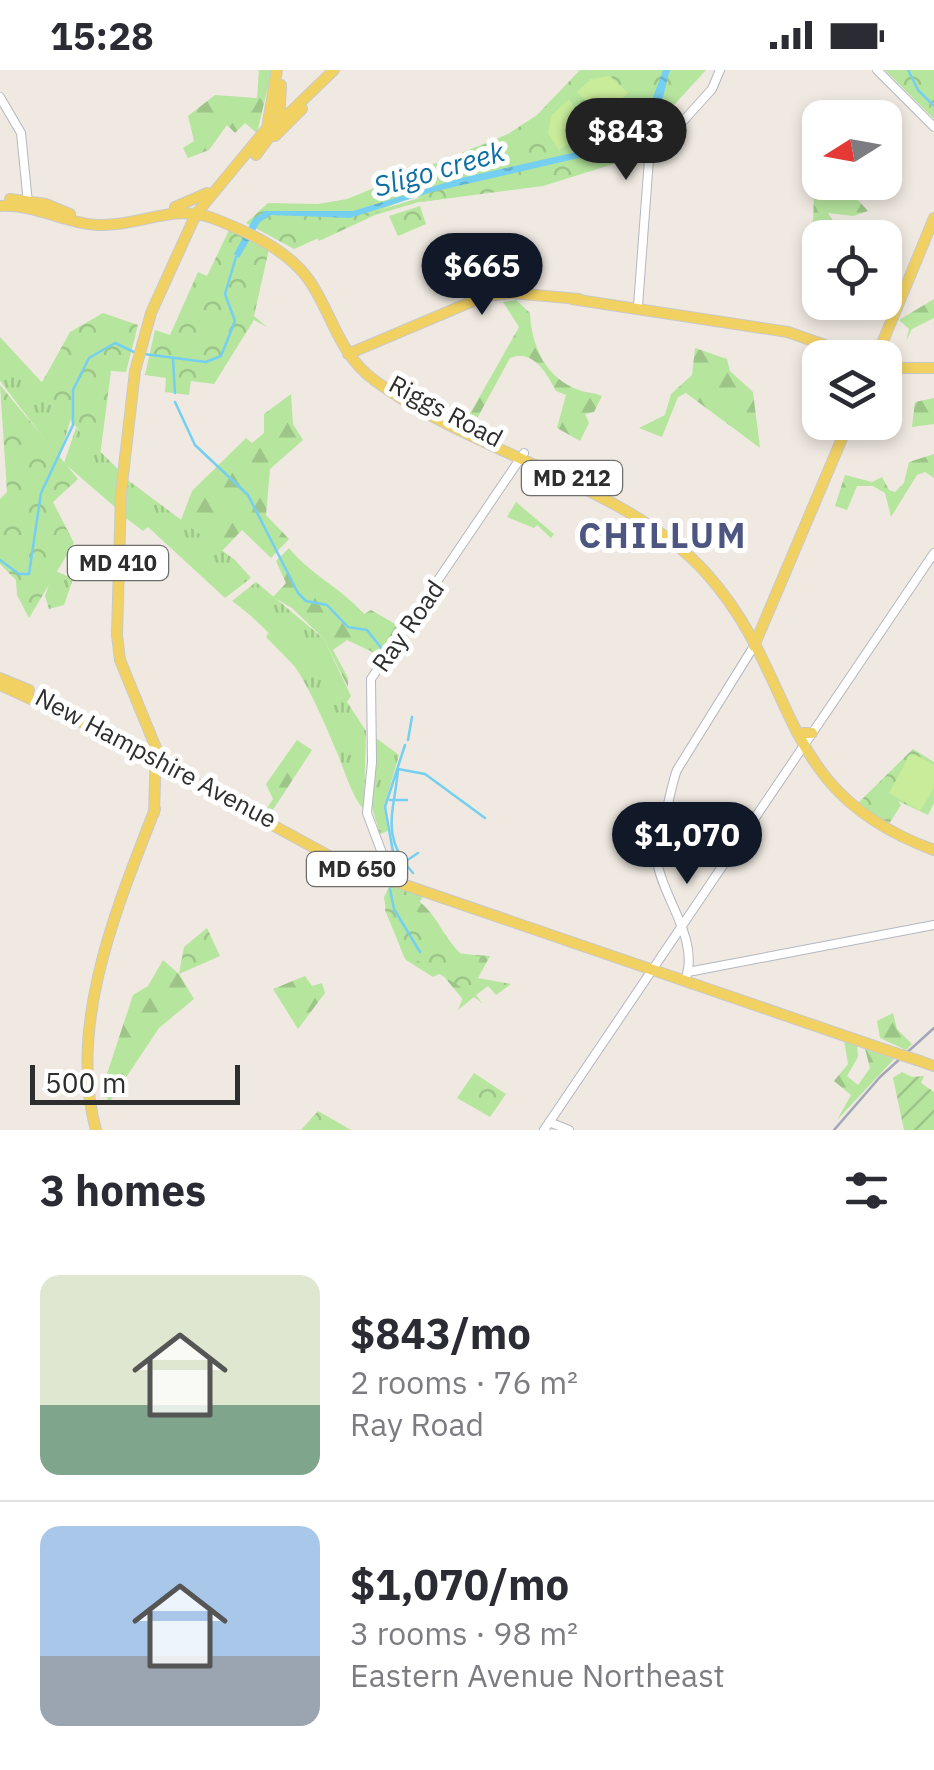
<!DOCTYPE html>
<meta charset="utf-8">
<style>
body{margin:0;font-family:"IBM Plex Sans",sans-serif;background:#f2f2f3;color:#2b2b33;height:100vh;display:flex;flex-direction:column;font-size:38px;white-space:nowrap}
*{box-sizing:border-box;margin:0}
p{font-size:32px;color:#7c7c81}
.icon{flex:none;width:55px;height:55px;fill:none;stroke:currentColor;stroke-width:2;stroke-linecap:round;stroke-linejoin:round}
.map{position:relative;height:1060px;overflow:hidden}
.sheet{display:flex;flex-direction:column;background:#fff;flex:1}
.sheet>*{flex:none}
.needle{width:65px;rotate:259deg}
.tools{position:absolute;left:802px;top:30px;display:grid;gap:20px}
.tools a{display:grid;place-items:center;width:100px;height:100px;border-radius:20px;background:#fff;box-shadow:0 5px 15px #0003;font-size:50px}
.scale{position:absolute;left:30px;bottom:25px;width:210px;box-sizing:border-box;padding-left:10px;border:5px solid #2e2e2e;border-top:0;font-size:28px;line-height:35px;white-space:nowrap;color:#2e2e2e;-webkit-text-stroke:8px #fff;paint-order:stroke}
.price{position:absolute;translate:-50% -85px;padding:0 22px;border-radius:35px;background:#111827;color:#fff;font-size:32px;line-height:65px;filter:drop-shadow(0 2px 5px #0008)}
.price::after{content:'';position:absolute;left:50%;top:60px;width:30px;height:22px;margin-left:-15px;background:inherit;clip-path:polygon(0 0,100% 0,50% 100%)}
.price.on{background:#222;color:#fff}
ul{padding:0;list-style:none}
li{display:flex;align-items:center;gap:30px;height:250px;padding:0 40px}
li+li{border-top:2px solid #e1e1e2}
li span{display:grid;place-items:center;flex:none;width:280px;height:200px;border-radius:20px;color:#555}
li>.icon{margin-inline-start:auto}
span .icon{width:120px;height:120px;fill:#fffc;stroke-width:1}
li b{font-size:42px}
h2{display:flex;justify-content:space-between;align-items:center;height:120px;padding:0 40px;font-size:42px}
.status{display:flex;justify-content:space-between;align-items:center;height:70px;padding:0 50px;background:#fff;direction:ltr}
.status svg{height:28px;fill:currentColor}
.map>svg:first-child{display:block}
.grass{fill:url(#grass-tufts)}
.forest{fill:url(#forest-firs)}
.park{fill:url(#park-crowns)}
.garden{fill:url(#garden-furrows)}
.pitch{fill:#c9ec9a}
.water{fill:url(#water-ripples)}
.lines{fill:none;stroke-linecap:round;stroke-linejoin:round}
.stream{stroke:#75cff0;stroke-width:2.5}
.minor-casing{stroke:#b4b7c1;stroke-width:10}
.major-casing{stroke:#c9c9c9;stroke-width:12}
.minor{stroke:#fff;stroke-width:8}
.major{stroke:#f2d163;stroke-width:10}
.rail{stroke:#a3a6b8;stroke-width:2.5}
.major-bridge-casing{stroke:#c9c9c9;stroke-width:12;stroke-linecap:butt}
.major-bridge{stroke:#f2d163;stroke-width:10}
.labels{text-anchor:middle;stroke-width:10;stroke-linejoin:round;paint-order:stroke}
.shield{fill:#fff;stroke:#6d6d6d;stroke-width:2.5}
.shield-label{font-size:22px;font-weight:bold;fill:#2e2e2e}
.street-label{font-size:25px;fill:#2e2e2e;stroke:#fff}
.water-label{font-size:28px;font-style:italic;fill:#0d6fa3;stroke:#fff}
.district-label{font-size:35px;font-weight:bold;letter-spacing:2.5px;fill:#4d5680;stroke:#fff}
</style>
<div class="status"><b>15:28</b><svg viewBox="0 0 49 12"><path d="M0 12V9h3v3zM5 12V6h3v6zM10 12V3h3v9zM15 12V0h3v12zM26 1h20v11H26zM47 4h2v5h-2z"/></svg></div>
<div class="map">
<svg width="934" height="1060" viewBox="0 0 934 1060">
<defs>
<pattern id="grass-tufts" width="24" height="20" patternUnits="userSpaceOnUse" patternTransform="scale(2.5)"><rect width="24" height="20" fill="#b6e59e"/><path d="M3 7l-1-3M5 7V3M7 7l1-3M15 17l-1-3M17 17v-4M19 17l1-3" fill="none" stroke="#9dc588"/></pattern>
<pattern id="forest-firs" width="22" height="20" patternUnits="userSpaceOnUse" patternTransform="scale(2.5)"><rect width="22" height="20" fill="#b6e59e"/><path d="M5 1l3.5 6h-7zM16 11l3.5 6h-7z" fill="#9dc588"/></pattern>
<pattern id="park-crowns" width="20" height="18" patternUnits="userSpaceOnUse" patternTransform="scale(2.5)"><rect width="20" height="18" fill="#b6e59e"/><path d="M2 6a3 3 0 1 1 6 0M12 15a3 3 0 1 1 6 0" fill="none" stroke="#9dc588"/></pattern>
<pattern id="garden-furrows" width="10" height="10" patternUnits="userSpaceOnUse" patternTransform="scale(2.5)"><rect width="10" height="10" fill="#b6e59e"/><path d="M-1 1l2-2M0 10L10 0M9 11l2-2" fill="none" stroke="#9dc588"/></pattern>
<pattern id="water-ripples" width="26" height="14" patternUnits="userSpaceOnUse" patternTransform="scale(2.5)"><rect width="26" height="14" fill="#75cff0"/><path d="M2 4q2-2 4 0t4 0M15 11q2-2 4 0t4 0" fill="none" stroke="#66b2ce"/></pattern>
</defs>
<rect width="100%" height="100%" fill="#efe9e1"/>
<path class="grass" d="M0,267L72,345L59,388L0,311Z
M76,358L120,401L116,438L64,393Z
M125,408L235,490L251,508L225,528L148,457L143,461L122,445Z
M54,500L73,509L64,535L49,539L45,526Z
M256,512L324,569L351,626L347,632L366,661L364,739C353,729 345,702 338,685C311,620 291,574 232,531Z
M376,668L399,685L384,737L388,761L380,764L371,734Z"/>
<path class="forest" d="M259,0H272L257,63L245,53L235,63L227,55L209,80L188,88L183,78L194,71L188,46L215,25L257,28Z
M478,110L457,127L419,132L375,145L319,171L311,161Z
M814,125L854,126L868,141L853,146L828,143L844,167L820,168V207L811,206Z
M934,229V248L912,259L906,271L909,259L899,250Z
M516,230L530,243C531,275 546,309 579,320C587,323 593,322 602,326L594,342L585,344L589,353L580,371L557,358L566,325L556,321C546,302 533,279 510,288L474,354L467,349L519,257L503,232Z
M695,278L727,289L730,301L753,322L760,378L686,323L678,327L662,367L639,358L665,345L671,324L692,305Z
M291,324L293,354L303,370L270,399L266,445L289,469L271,488L242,460L222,481L181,450L192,421L246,368L252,373L264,363V344Z
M934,328V354L912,357L915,332Z
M934,384V408L925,402L917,405L891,447L885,423L873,416H857L847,440L835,436L845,405L872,412L882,407L889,420L895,422L904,413L909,392Z
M289,478C311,505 341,518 364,544L371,540L402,558L381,586L347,570L333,580L348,608V617L324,569L292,538L273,527L286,513L276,491Z
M268,563L298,589L306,608L266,567Z
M297,670L312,680L269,746L264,743L273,729L266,714Z
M390,815L420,825V832C439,848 443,867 461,884L490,886L465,932L441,903L433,907L406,890L386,841L384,827Z
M163,890L179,904L194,929L159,958L109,1033L103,1016L133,925L148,916Z
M305,906L312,916L322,913L325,923L298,959L273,919Z
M893,943L897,959L912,974L906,980L880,968L877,951Z
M844,970L857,974L858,987L847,1006L858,1015L870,998L865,979L894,989L837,1050L851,1025L834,1011L848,994Z"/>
<path class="park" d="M580,0H706L623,91L543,116L420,132L417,124L294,179L246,153L268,133L318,134L347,129L508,64L537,45Z
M885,0H934V49Z
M420,136L426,154L398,166L389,146Z
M230,158L269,179L254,246L267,257L254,250L214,314L191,311L189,325L165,322L166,308L145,305L155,260L170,265L198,202L207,206Z
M103,243L138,255L126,302L111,301L100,386L41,314L70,262Z
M0,315L78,409L53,432L74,473L29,548L17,525L16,510L0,494V429L7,422Z
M516,432L554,464L551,468L537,455L534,458L507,447Z
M913,679L934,692V733L928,745L898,731L901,735L887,757L855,736Z
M398,816L421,824L422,830L412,831L413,839L439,857L459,883L484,887L472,907L511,914L496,925L488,916L476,925L482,933L474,927L458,940L466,920L413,888L405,889L385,840L388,820Z
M207,858L220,886L179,904L184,877Z
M474,1003L506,1024L490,1047L457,1028Z
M318,1041L351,1060H301Z"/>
<path class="garden" d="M902,1002L912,1007L924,1006L921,1013L934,1022V1060H904L893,1008Z"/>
<path class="pitch" d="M610,6L628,23L601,47L577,22L591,9Z
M569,29L588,60L559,80L548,63L551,46Z
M916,685L934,695V718L920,741L889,723L909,686Z"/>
<path class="water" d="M663,0H670C666,12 664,28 659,39C648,58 607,83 585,86L584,80L608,73L647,44Z
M581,81L583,87L432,122L350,148L271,145L260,152L239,188L234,184L253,149L265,141H353L461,108Z"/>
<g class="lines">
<path class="stream" d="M908,0L918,20L934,36
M144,284L206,292L221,286L235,251L225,224L236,187
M173,289L175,323
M175,332L195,375L248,425L298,523L306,531L327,535L348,557L367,560L383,580
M0,490L19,504H29L41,423L73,355V320L89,288L115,273L136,283
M408,670L412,647
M398,699C395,740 379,766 413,803
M398,699L425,704L485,748
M390,730H407
M403,793L418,783
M396,799L385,737L405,675
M390,819L394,839L420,882"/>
<defs>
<path id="minor" d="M877,0L934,57
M0,27L21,63L28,133
M638,236L649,89L712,19L720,0
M382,808V783L367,743L372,692L371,609L524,383
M688,902L934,855
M685,910C701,871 662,827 657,791C656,785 673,709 677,700L754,576
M549,1052L569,1060
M544,1060L934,483"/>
<path id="major" d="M278,54L334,0
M275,66L302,39
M256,85L279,54L281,15
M10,129L46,134L70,144
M0,136C37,134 67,155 103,155C143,155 175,133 215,149C248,162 288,180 309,210C333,245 338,283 374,310C468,381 628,415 707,504C802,611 774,722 934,780
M175,137L207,123
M572,229L788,262L861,288
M348,284L485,226L512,223L579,229
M876,288L934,148
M885,298H934
M754,576L849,352
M0,608L29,620
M0,615L96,659L344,794L886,980
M797,663H812
M154,743L156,678L120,590L117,565L121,423L135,301L151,243L196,144L267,58L277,0
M917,990L934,996
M96,1060C67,955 117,837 155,739"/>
</defs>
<use href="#minor" class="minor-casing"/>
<use href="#major" class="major-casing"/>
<use href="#minor" class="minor"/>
<use href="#major" class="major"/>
<path class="rail" d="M834,1060L880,1007L934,958"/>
<defs>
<path id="major-bridge" d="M886,980L917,990"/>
</defs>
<use href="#major-bridge" class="major-bridge-casing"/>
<use href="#major-bridge" class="major-bridge"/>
</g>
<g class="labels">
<g class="shield">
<rect x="522" y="391" width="100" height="34" rx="8"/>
<rect x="68" y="476" width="100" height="34" rx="8"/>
<rect x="307" y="782" width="100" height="34" rx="8"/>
</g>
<g class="shield-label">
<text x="572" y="416">MD 212</text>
<text x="118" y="501">MD 410</text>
<text x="357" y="807">MD 650</text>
</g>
<g class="street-label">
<text transform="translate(446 341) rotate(28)" y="9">Riggs Road</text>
<text transform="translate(408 556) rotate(-55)" y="9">Ray Road</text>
<text transform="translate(156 688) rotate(28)" y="9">New Hampshire Avenue</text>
</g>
<g class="water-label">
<text transform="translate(439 99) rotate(-16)" y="10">Sligo creek</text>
</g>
<g class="district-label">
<text x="663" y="478">CHILLUM</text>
</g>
</g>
</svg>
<div class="tools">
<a><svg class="needle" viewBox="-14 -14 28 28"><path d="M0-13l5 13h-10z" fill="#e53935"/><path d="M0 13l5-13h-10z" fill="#7c7c81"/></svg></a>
<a><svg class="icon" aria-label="locate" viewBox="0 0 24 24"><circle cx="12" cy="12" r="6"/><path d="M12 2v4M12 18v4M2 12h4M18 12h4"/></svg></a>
<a><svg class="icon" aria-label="layers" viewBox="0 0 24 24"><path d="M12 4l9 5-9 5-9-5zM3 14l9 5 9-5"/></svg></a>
</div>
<div class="scale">500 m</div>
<b class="price on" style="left:626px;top:113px">$843</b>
<b class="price" style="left:482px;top:248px">$665</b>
<b class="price" style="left:687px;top:817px">$1,070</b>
</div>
<section class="sheet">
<h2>3 homes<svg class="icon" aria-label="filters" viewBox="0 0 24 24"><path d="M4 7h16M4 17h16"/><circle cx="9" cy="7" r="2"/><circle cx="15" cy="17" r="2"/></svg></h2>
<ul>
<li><span style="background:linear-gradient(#dfe7d0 65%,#7fa58c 0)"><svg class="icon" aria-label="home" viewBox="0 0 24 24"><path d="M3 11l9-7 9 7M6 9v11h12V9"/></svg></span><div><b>$843/mo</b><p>2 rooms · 76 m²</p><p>Ray Road</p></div></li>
<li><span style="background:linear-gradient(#a9c7e8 65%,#9aa5b1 0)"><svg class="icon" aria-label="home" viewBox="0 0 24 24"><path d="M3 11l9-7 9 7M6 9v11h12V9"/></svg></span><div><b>$1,070/mo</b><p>3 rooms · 98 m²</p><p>Eastern Avenue Northeast</p></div></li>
</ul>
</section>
